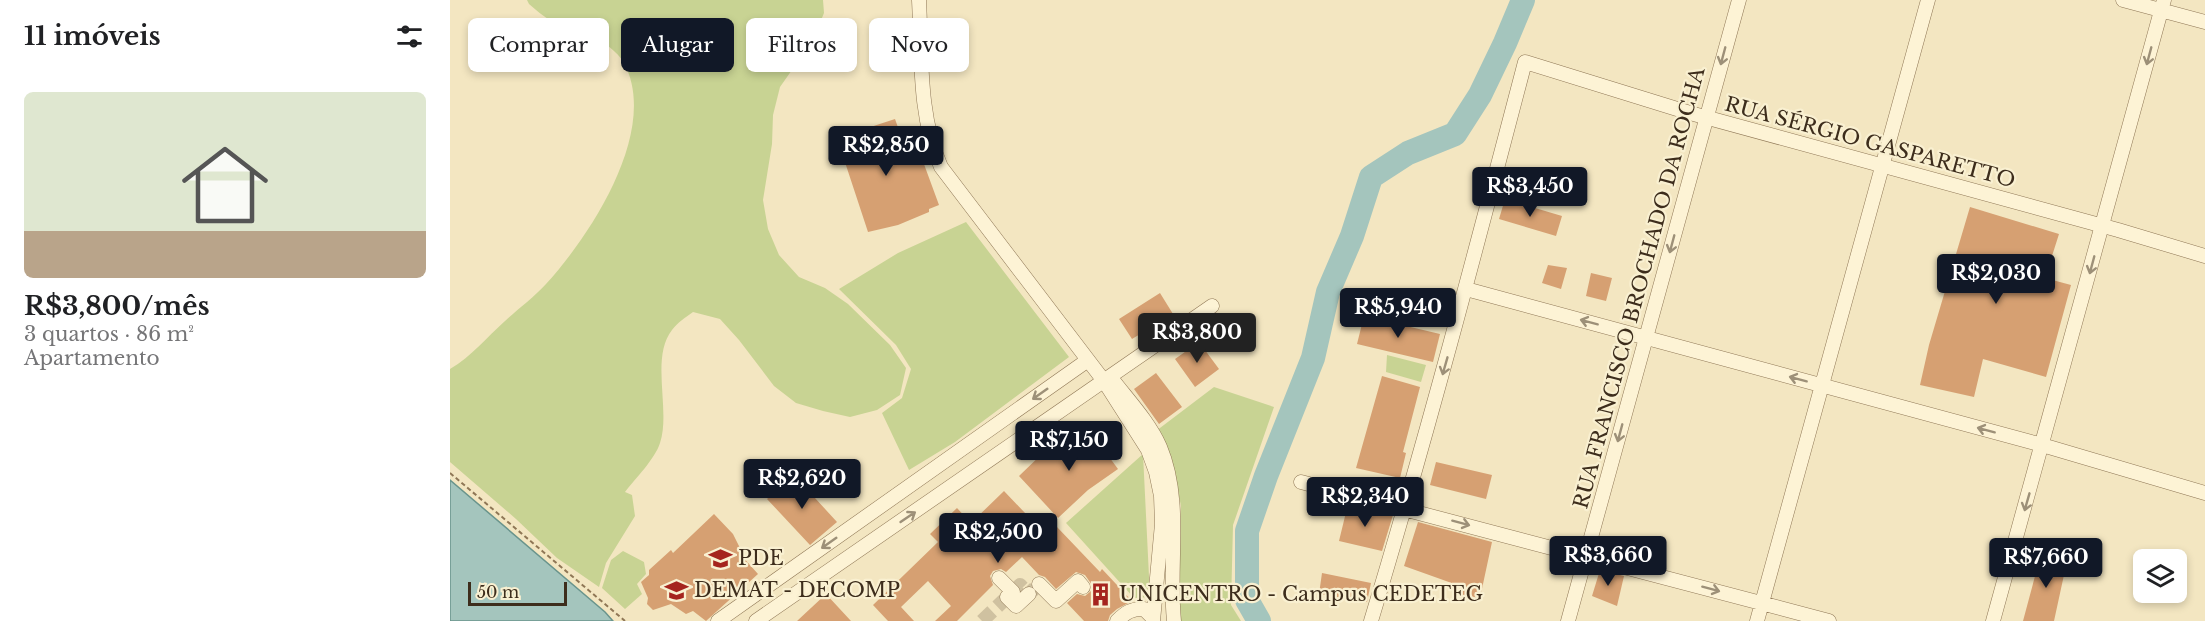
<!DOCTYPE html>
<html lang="pt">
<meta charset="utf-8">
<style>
body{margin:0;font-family:"Libre Baskerville",serif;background:#f2f2f2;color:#202124;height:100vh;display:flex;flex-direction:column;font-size:22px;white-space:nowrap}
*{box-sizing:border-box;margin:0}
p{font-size:20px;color:#757577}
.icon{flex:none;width:33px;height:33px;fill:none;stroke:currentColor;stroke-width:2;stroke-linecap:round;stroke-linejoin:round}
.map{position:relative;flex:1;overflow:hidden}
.sheet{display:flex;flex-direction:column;background:#fff;width:450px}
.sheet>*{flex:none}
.banner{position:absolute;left:18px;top:18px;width:570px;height:54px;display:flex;gap:12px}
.tools{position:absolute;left:1683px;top:549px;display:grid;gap:12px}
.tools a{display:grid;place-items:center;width:54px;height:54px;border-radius:9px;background:#fff;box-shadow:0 3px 9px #0003;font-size:30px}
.scale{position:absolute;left:18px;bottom:15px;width:99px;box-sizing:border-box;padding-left:6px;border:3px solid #3d2d1c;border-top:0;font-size:16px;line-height:21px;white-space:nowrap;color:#3d2d1c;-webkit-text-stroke:4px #f9f0d1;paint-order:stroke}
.price{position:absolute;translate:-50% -51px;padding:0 14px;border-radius:6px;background:#111827;color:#fff;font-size:20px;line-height:39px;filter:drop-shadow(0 2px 3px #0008)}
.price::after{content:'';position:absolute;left:50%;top:36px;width:18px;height:14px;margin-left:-9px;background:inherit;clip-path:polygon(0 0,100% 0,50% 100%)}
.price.current{background:#222;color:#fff}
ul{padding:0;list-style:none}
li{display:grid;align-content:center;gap:12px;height:318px;padding:0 24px}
li span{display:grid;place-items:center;height:186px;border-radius:9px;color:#555}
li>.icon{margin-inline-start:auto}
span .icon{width:108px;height:108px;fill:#fffc;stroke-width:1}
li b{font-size:26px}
h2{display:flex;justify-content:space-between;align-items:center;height:72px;padding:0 24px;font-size:26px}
.tag{padding:0 21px;border-radius:9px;background:#fff;box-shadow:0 3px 9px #0003;font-size:21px;line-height:54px}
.tag.current{background:#111827;color:#fff}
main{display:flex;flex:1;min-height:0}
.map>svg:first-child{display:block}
.green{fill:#c8d393}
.water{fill:#a4c5bd;stroke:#69948c;stroke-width:1.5}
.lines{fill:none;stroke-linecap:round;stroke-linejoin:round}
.river{stroke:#a4c5bd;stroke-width:24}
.building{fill:#d6a072}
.minor-tunnel{stroke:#cfc1a0;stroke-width:14;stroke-dasharray:14 7;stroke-linecap:butt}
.minor-casing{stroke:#8f7756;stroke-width:15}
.path{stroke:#8f7756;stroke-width:2;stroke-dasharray:4.5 3;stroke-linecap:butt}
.minor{stroke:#fdf3d5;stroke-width:14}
.oneway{stroke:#9d9078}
.labels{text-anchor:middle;stroke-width:4.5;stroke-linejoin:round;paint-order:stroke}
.street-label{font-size:20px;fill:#3d2d1c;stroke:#f9f0d1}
.poi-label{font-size:20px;fill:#3d2d1c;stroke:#f9f0d1;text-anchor:start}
</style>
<main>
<section class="sheet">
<h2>11 imóveis<svg class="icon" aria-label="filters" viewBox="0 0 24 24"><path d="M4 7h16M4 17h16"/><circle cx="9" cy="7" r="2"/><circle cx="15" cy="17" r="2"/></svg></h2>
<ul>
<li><span style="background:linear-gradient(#dfe7d0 75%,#b9a48a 0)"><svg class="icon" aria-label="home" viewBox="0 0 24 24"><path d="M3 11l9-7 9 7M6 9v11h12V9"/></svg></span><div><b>R$3,800/mês</b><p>3 quartos · 86 m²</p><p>Apartamento</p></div></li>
</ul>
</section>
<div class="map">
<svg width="1755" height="621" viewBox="0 0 1755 621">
<rect width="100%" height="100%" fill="#f3e6c1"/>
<path class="green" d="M77,0H373L374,13L363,40L330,87L323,115L322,144L313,200L318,229L329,255L349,277L375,288L398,304L440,345L456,368L450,395L427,410L400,417L373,411L346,403L324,386L289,340L270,319L243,312C236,317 227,323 222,330C200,358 221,410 210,443C205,459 185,479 175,492L182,495L185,516L156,563L149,587L107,558L66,519L0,462V369C22,356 36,338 55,321C68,309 83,298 96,284C140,236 210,130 174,63C165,47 143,36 127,29C118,26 108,25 101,21C93,16 86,10 79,4Z
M516,222L619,357L505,442L459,470L432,413L452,398L461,369L446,345L389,289L448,253Z
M937,355L976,365L971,382L936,372Z
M764,387L824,407L783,525L781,605L791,621H727L731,506L721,458L706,431Z
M693,454L700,597L684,598L616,523Z
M173,551L194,562L196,574L187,584L192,594L175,609L152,588L161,560Z"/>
<path class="water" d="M0,480L155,612L163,621H0Z"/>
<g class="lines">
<path class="river" d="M809,621L797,600V531L816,476L863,358L878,292L902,236L921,177L958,153L1005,134L1030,95L1055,43L1073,0"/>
</g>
<path class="building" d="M445,119L460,161L471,156L489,205L479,209V212L448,225L418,232L387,138Z
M1055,199L1112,216L1106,236L1049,219Z
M1520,207L1609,234L1595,278L1621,285L1596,377L1533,359L1524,397L1470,385L1479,345Z
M1098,265L1117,268L1111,289L1092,283Z
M1141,273L1162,278L1156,301L1136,296Z
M710,293L723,314L682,339L669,319Z
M914,316L990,334L983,362L907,344Z
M749,342L769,369L745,387L725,359Z
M706,373L732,407L709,424L684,389Z
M932,376L970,387L953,452L956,453L950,478L906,468Z
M637,427L668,469L638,490L608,518L569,476L596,450L600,454Z
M986,462L1042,475L1036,499L980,485Z
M343,474L387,522L360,545L317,499Z
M554,491L597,536L607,527L650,572L652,569L682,601L667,609L660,615L658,621H634L617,603L627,594L635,596L641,591L642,585L635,575L626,572L606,589L595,577L589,575L572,557L556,572L551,569L543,571L540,576L543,585L507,621H485L501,606L478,581L451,607L464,621H438L423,605L488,542L480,534L507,508L521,523Z
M898,504L943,515L932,551L889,541Z
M264,514L283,534L290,548L291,555L308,574L256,621L243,611L236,614L221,604L203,610L197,604L198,598L191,582L199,575V570L221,550L223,553Z
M968,522L1042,542L1030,598L1008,594L1010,586L954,566Z
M1592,550L1617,561L1604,621H1573Z
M1150,570L1174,576L1167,606L1142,596Z
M872,573L921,583L917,602L869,594Z
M376,594L401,621H347Z"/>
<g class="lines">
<path class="minor-tunnel" d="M532,621L570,585L579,594L585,588"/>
<defs>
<path id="minor" d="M469,0C472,55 468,116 491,167L654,381L698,450L706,472L711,496L712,524L703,621
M1673,0L1755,22
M1016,289L1592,445L1755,493
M662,379C678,400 699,422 710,447C733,502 718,564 724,621
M851,482L1379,621
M549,578L563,592
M589,584L606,601L628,581L633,587
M557,597L566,606L579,594
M268,621L638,360
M306,621L762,306
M667,621C675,613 682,608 694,609L703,618
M921,621C977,436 1026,249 1075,62L1240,113L1668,230L1755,256
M1118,621L1289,0
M1307,621L1478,0
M1543,621L1714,0"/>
</defs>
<use href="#minor" class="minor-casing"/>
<path class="path" d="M0,473L175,621"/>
<use href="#minor" class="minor"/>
</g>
<defs><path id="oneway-shaft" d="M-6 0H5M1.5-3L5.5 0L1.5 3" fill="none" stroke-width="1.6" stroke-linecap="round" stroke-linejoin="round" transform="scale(1.5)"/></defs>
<g class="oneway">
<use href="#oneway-shaft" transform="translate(1273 56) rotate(105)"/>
<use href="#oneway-shaft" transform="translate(1699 56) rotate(105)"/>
<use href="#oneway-shaft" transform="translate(1222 244) rotate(105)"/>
<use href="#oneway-shaft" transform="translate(1642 265) rotate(105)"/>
<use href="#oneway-shaft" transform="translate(1139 322) rotate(-165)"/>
<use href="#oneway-shaft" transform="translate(995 366) rotate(106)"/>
<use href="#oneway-shaft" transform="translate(1348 379) rotate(-165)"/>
<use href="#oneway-shaft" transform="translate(590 394) rotate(145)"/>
<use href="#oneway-shaft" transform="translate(1536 430) rotate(-165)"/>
<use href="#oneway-shaft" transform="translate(1170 433) rotate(105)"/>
<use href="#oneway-shaft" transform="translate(1577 502) rotate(106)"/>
<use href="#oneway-shaft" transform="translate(458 517) rotate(-34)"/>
<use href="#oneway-shaft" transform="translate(1011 523) rotate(15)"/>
<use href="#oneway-shaft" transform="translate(379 543) rotate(145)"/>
<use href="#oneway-shaft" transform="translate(1261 589) rotate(15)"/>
</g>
<defs>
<symbol id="university-bare" viewBox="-9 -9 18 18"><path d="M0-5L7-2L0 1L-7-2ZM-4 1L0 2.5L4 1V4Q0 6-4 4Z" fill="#a5241e" stroke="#f9f0d1" stroke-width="2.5" paint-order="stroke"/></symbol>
<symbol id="building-bare" viewBox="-9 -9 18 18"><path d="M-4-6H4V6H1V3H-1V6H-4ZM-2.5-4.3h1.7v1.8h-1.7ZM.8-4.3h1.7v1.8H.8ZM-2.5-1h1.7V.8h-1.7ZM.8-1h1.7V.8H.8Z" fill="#a5241e" stroke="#f9f0d1" stroke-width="2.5" paint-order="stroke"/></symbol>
</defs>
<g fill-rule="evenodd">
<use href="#university-bare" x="254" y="542" width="33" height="33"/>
<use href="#university-bare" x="210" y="574" width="33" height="33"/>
<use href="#building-bare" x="634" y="578" width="33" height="33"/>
</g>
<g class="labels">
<g class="street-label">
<text transform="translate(1420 142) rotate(15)" y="7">RUA SÉRGIO GASPARETTO</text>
<text transform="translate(1189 288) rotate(-75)" y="7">RUA FRANCISCO BROCHADO DA ROCHA</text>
</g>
<g class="poi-label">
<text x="288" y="565">PDE</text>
<text x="244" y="597">DEMAT - DECOMP</text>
<text x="669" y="601">UNICENTRO - Campus CEDETEG</text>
</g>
</g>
</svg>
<div class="tools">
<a><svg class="icon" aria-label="layers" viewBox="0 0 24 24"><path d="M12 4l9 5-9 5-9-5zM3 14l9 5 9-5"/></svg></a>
</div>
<div class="scale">50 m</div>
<b class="price" style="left:436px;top:177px">R$2,850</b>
<b class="price" style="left:1080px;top:218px">R$3,450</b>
<b class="price" style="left:1546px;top:305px">R$2,030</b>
<b class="price" style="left:948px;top:339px">R$5,940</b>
<b class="price current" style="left:747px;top:364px">R$3,800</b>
<b class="price" style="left:619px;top:472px">R$7,150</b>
<b class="price" style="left:352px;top:510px">R$2,620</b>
<b class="price" style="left:915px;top:528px">R$2,340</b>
<b class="price" style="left:548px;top:564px">R$2,500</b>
<b class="price" style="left:1158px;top:587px">R$3,660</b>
<b class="price" style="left:1596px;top:589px">R$7,660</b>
<div class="banner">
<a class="tag">Comprar</a>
<a class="tag current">Alugar</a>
<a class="tag">Filtros</a>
<a class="tag">Novo</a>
</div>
</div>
</main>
